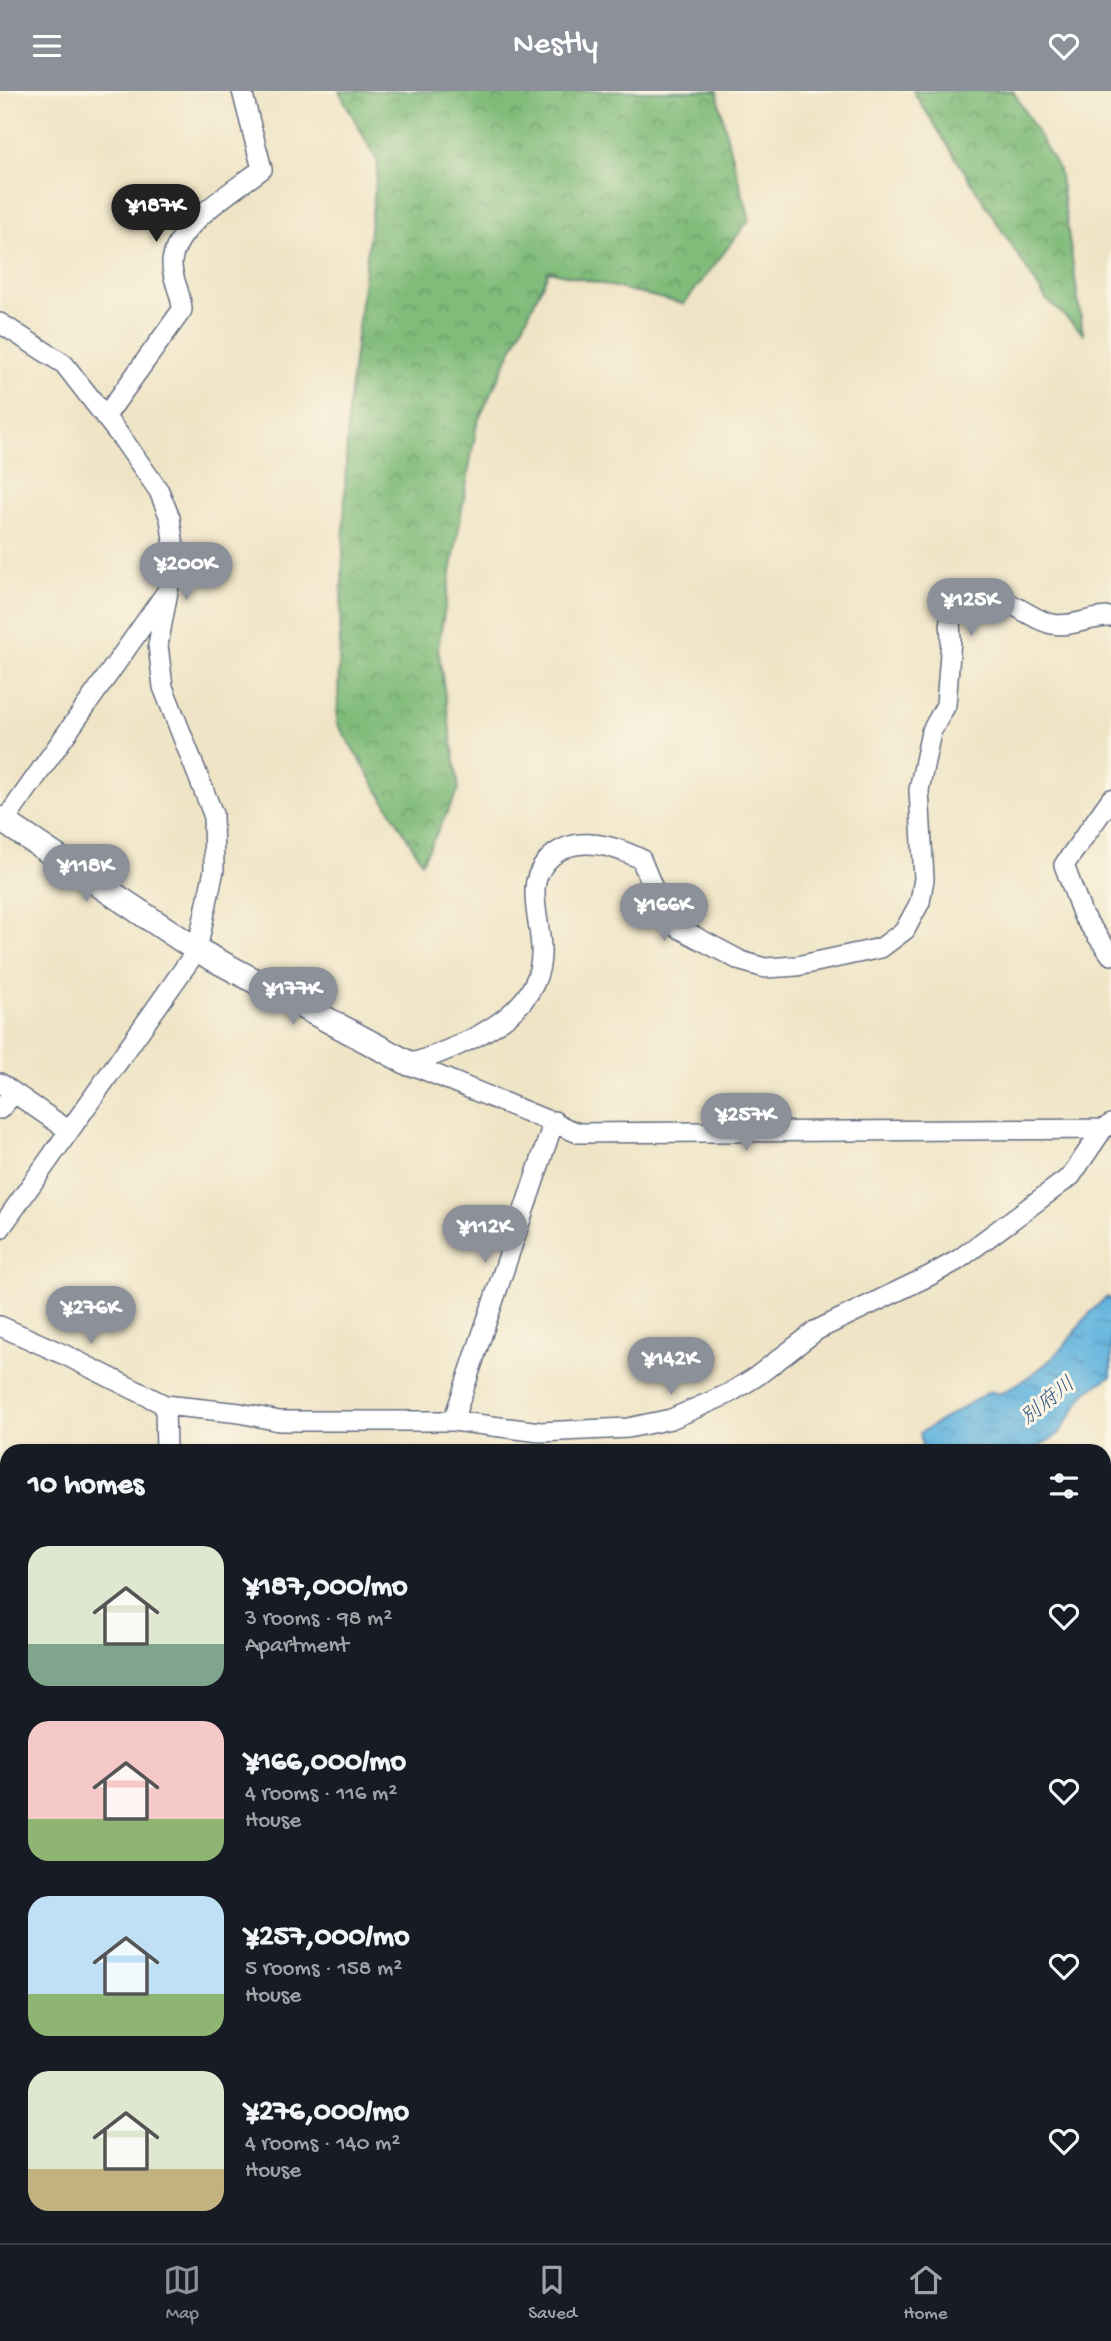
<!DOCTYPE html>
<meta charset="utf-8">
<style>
body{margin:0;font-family:"Gochi Hand","Klee One",sans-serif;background:#242831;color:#f1f3f6;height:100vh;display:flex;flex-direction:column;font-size:26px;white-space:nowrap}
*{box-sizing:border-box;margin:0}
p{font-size:23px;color:#9ea1a6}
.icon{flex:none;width:38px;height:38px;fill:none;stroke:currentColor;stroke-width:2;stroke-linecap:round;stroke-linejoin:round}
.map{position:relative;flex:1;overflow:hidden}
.details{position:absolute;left:0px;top:1353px;width:1111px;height:800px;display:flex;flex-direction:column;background:#171b24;border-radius:21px 21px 0 0;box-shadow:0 2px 5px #0004}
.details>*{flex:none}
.price{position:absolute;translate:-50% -60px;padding:0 16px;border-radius:24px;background:#8c9099;color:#fff;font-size:23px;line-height:46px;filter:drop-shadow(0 2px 4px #0008)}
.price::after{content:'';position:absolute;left:50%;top:42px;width:21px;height:16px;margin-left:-10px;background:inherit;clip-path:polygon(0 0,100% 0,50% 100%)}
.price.active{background:#222;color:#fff}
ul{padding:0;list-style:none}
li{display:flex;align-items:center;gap:21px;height:175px;padding:0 28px}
li span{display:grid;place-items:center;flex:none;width:196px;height:140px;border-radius:21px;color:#555}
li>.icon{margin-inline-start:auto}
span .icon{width:84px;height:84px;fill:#fffc;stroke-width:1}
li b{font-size:30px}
h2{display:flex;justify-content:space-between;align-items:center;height:84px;padding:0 28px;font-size:30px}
header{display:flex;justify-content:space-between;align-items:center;height:91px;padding:0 28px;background:#8c9099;color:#fff;font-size:32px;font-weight:600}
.tabs{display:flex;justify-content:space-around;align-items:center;height:98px;border-top:2px solid #363941;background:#171b24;font-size:19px;color:#9ea1a6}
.tabs a{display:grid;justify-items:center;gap:4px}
.tabs .active{color:#8c9099}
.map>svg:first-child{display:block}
.forest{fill:url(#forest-crowns);stroke:#4e766c;stroke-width:2}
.water{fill:url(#water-ripples);stroke:#3e729e;stroke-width:2}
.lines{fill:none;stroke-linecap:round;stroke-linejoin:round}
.minor-casing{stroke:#656e82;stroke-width:22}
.tertiary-casing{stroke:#656e82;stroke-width:27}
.secondary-casing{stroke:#656e82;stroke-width:29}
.minor{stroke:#fff;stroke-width:19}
.tertiary{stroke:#fff;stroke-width:24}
.secondary{stroke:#fff;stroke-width:26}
.labels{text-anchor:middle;stroke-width:6;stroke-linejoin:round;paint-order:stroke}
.water-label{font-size:21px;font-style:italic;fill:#305784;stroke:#fcf5e5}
</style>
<header><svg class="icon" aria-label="menu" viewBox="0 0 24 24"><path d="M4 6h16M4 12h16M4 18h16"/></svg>Nestly<svg class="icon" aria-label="heart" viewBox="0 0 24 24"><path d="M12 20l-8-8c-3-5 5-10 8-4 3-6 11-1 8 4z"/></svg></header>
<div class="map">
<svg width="1111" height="2152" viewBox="0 0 1111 2152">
<defs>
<pattern id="forest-crowns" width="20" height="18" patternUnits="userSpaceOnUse" patternTransform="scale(1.75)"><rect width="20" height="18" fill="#81bc7a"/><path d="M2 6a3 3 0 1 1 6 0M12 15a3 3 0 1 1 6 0" fill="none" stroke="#699967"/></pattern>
<pattern id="water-ripples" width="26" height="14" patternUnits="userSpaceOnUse" patternTransform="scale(1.75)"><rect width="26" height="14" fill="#62b4de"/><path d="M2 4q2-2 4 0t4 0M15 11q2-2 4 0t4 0" fill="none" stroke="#5093b7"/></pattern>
</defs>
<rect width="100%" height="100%" fill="#fcf5e5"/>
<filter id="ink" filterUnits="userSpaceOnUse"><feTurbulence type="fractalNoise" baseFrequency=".0143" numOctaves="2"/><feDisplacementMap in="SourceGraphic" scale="14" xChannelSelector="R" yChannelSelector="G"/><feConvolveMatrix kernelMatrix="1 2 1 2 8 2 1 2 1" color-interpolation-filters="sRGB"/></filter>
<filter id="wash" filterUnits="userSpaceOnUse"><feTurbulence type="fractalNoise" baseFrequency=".00686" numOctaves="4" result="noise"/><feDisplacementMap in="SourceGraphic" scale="28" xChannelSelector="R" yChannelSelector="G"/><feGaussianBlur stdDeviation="1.57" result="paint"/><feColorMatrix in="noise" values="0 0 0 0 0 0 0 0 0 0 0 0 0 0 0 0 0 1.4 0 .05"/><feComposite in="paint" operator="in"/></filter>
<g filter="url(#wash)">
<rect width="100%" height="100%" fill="#efe4c5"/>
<path class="forest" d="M339,0H717L730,59L750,128L684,213L549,180L477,332L438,557L459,698L422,771L337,632L348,319L378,72Z
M913,0H1013L1059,79L1083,242L1046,208Z"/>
<path class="water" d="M1107,1206L1111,1208V1285L1086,1301L1059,1343L1031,1360H919L922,1353L920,1342L990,1300L999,1303C1023,1291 1051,1272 1068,1250C1082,1232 1089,1220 1107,1206Z
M0,1574L7,1585V1875L0,1870Z"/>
</g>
<g filter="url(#ink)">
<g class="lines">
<defs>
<path id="minor" d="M0,232L64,273L124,350L159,400L170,427L175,463L158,554L163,596L213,723L214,779L197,859L0,1138
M105,326L182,219C182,202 171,188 172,171C175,134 235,99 262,78L242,0
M1111,708L1064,774L1083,825L1111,864
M4,731L165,503
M410,973C451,959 514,935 534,893C550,859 534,833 535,799C535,787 540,778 547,770C572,742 612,754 641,768L662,819L673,834L741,870L765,877L797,875L881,857L905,839L920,811L924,788L919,699L931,641L946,614L951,549L950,528C980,501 993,502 1027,522C1034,526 1044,532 1052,533C1072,537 1091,525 1111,526
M410,973L578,1042L1103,1038
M0,992L68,1039
M0,1018L14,1002
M0,1235L65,1264L165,1314L240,1322L279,1330H453L540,1341L628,1337L671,1328L728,1303L757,1285L817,1239L929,1185L958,1169L1071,1085L1103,1038L1111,1033
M165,1314L166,1360
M453,1330L554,1030
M1104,1512L1111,1520
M1104,1649L1111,1640
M1104,1701L1111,1704
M1104,2052L1111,2046
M825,2146L831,2152
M535,2152L540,2146
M987,2152L994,2146"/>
<path id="tertiary" d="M0,728L197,859L410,973"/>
<path id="secondary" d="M0,2027L7,2030
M245,2146L257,2152"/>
</defs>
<use href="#minor" class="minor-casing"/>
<use href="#tertiary" class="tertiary-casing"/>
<use href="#secondary" class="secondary-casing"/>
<use href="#minor" class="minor"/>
<use href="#tertiary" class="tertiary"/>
<use href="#secondary" class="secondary"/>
</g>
</g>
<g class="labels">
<g class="water-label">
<text transform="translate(1047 1309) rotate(-39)" y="7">別府川</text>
</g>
</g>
</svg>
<b class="price active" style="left:156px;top:153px">¥187K</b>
<b class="price" style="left:186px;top:511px">¥200K</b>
<b class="price" style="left:971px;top:547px">¥125K</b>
<b class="price" style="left:86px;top:813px">¥118K</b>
<b class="price" style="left:664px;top:852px">¥166K</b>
<b class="price" style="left:293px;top:936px">¥177K</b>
<b class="price" style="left:746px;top:1062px">¥257K</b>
<b class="price" style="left:485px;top:1174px">¥112K</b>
<b class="price" style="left:91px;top:1255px">¥276K</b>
<b class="price" style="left:671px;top:1306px">¥142K</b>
<section class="details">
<h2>10 homes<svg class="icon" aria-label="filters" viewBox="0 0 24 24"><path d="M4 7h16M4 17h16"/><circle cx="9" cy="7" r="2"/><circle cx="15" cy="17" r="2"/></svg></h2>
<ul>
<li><span style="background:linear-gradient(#dfe7d0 70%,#7fa58c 0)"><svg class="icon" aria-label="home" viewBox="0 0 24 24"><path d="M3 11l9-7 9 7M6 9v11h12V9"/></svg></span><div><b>¥187,000/mo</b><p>3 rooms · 98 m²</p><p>Apartment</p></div><svg class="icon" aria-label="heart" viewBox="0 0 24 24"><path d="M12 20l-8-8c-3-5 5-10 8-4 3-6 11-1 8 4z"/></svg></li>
<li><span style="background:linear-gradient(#f6c9c9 70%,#8fb573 0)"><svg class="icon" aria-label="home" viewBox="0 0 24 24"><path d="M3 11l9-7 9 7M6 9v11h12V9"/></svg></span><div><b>¥166,000/mo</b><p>4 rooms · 116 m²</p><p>House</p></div><svg class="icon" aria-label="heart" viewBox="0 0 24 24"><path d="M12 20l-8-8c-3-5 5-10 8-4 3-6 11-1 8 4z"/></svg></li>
<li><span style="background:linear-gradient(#bfe0f5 70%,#8fb573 0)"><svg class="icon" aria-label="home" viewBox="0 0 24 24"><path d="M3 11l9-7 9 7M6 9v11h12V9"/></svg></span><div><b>¥257,000/mo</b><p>5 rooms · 158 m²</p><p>House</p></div><svg class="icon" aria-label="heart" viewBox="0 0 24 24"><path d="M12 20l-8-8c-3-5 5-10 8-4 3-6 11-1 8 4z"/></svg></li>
<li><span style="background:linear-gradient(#dfe7d0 70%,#c2b280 0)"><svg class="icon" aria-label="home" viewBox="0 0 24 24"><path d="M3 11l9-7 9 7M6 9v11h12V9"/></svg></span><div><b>¥276,000/mo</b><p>4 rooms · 140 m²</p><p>House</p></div><svg class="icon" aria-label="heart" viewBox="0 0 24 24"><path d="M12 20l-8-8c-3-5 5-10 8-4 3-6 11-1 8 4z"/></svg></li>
</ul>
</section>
</div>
<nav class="tabs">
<a class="active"><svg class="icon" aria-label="map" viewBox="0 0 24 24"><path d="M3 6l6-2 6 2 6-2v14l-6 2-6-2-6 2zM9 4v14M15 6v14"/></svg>Map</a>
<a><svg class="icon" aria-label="saved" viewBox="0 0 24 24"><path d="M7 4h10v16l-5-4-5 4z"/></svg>Saved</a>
<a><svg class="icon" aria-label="home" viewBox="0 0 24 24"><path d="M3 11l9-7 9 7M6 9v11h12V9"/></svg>Home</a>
</nav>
